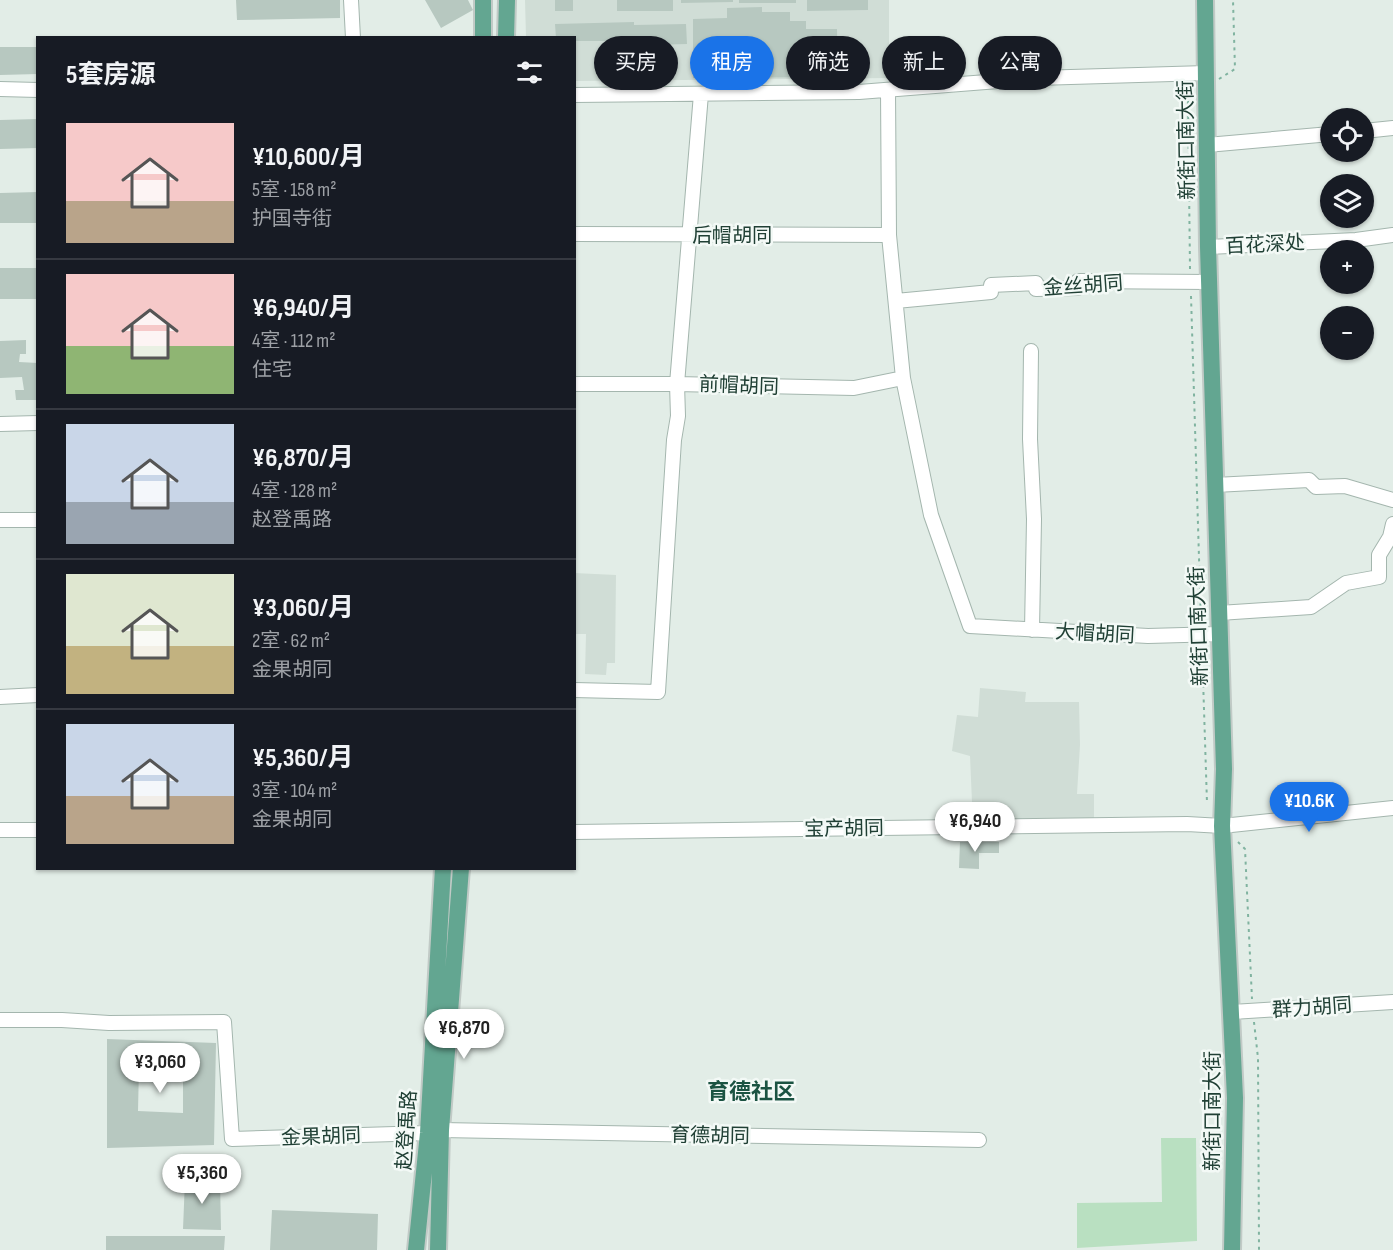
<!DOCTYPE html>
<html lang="zh">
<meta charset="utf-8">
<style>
body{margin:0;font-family:"Sofia Sans Condensed","Noto Sans SC",sans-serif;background:#20242c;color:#f1f3f6;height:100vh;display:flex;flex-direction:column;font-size:22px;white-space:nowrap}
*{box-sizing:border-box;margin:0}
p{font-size:20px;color:#9ea1a6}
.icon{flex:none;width:33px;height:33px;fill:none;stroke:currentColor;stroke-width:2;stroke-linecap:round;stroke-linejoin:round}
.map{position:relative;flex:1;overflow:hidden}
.drawer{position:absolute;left:36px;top:36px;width:540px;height:834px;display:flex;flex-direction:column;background:#171b24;border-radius:0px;box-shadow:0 2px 4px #0004}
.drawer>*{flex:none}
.hud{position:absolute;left:594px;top:36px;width:570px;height:54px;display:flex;gap:12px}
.tools{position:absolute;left:1320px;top:108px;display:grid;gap:12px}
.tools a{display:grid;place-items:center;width:54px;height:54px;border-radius:50%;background:#171b24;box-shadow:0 2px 4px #0004;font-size:30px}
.price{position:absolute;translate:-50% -51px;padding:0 14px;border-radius:21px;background:#fff;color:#222;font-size:20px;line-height:39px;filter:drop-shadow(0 2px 3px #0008)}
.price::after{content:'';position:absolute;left:50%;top:36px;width:18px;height:14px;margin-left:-9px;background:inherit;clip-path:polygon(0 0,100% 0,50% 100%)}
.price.active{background:#1a73e8;color:#fff}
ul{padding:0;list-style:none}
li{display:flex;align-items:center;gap:18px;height:150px;padding:0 30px}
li+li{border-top:2px solid #363941}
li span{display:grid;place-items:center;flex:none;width:168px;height:120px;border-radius:0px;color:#555}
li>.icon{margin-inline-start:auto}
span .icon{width:72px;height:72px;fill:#fffc;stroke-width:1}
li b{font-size:26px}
h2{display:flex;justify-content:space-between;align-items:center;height:72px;padding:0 30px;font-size:26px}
.tag{padding:0 21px;border-radius:27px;background:#171b24;box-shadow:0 2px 4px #0004;font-size:21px;line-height:54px}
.tag.active{background:#1a73e8;color:#fff}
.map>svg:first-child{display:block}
.built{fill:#d0ddd6}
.green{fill:#b9e0c1}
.building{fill:#b7c8c0;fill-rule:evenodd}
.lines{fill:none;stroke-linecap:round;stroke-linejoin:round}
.minor-casing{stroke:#a4b6ae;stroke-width:16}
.major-casing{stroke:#c1cac6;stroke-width:20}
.path{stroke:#80b3a0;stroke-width:2;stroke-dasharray:3 4.5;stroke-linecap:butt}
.minor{stroke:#fff;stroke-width:14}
.major{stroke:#63a691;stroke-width:16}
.labels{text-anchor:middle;stroke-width:5;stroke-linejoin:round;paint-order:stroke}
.street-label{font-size:20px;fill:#204035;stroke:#f3f9f6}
.quarter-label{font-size:22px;font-weight:bold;fill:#1b5342;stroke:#f3f9f6}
</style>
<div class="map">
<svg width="1393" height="1250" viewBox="0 0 1393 1250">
<rect width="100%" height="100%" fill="#e2ede7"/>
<path class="built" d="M525,0H889V78L575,81L574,38L526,37Z
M574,573L616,575L615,663H607L606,675L585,674L586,634H575Z
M980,688L1026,692L1025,702H1079L1080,745L1077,794H1094V823L973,825L970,756L952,751L957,715L978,717Z"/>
<path class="green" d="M1161,1138H1196L1197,1241L1077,1248V1203L1162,1202Z"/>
<path class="building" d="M236,0H340V18L237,20Z
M425,0H468L473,10L441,28Z
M555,0H573V11H555Z
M617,0H673V11H617Z
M681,0H733V2L681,3Z
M739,0H796V3H739Z
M807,0H868V10L807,11Z
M762,7V12H790V21H806V29H837L838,77L693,78V19L727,18V8Z
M634,22V25L686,24L687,44L616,46V41H574V38H556L555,24Z
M0,47H38V74L0,75Z
M38,119V148L0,149V120Z
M38,192V223H0V193Z
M0,268H38V299H0Z
M26,340V354H20L19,362L38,363V400H16L15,390H24L22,377L0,378V341Z
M960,842H999V853H979V869L959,868Z
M107,1039L216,1043L214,1145L107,1148ZM183,1066V1113L138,1111L139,1067Z
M185,1180L220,1181L221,1230L183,1229Z
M272,1210L378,1214L377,1250H270Z
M106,1236H225L224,1250H106Z"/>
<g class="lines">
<defs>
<path id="minor" d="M351,0L353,38
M0,89L38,90
M888,90L889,235L903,378L931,515L970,626L1148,636L1220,634
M574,95L859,92L1037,78L1206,73
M1364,131L1393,128
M1207,145L1330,134
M574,234L889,235
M1208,247L1356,240L1393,235
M896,301L991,292V285L1036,283V289L1078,288V281L1209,282
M1031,351L1030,439L1034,519L1032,630
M574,384H677L854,388L903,378
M0,424L38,423
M1215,485L1309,480L1316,487L1345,486L1393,500
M0,520H38
M1219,613L1311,607L1346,583L1379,577V555L1390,537L1393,524
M574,690L658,692L674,440L678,416L677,384L701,94
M0,697L38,695
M0,830H38
M574,832L1187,824L1222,826L1393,808
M1232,1012L1393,1002
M0,1020H62L109,1023L224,1022L232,1139L428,1133
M441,1130L979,1140"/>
<path id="major" d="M1205,0L1208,247L1224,769L1222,826L1235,1098L1232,1250
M483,38V0
M506,38L507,0
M416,1250L428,1133L443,868
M438,1250L441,1130L461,868"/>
</defs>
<use href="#minor" class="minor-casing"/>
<use href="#major" class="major-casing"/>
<path class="path" d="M1219,79L1235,69L1233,0
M1190,269L1188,99L1192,97
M1191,296L1201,623
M1202,647L1207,803
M1238,842L1245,849L1252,999
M1254,1022L1258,1058L1259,1250"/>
<use href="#minor" class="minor"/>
<use href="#major" class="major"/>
</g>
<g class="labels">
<g class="street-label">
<text transform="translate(1186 140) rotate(-91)" y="7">新街口南大街</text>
<text x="732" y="242">后帽胡同</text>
<text transform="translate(1265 244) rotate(-3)" y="7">百花深处</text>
<text transform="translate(1083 285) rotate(-4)" y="7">金丝胡同</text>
<text transform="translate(739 385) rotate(2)" y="7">前帽胡同</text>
<text transform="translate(1198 626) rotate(-92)" y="7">新街口南大街</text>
<text transform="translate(1095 633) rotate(3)" y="7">大帽胡同</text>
<text transform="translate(844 828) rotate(-1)" y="7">宝产胡同</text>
<text transform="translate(1312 1007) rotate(-4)" y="7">群力胡同</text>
<text transform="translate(1212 1111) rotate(-90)" y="7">新街口南大街</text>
<text transform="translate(406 1130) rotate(-86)" y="7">赵登禹路</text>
<text transform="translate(710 1135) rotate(1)" y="7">育德胡同</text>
<text transform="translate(321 1136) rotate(-2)" y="7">金果胡同</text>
</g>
<g class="quarter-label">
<text x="751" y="1099">育德社区</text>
</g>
</g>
</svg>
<div class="tools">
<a><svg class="icon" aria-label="locate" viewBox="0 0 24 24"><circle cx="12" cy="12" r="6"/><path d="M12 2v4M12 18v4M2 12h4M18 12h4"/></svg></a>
<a><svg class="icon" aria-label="layers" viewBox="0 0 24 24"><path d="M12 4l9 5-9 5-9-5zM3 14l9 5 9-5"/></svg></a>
<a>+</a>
<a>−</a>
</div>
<b class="price active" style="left:1309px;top:833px">¥10.6K</b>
<b class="price" style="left:975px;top:853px">¥6,940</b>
<b class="price" style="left:464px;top:1060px">¥6,870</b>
<b class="price" style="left:160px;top:1094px">¥3,060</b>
<b class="price" style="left:202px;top:1205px">¥5,360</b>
<div class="hud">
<a class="tag">买房</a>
<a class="tag active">租房</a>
<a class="tag">筛选</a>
<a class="tag">新上</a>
<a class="tag">公寓</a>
</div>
<section class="drawer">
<h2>5套房源<svg class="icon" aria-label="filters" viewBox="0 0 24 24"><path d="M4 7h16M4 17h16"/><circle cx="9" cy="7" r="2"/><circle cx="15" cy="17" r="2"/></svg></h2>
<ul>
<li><span style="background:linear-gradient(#f6c9c9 65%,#b9a48a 0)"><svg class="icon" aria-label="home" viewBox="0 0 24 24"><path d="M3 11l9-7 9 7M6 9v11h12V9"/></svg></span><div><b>¥10,600/月</b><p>5室 · 158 m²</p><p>护国寺街</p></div></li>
<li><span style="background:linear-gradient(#f6c9c9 60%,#8fb573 0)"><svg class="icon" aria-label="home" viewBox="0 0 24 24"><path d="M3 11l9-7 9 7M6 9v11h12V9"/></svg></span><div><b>¥6,940/月</b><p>4室 · 112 m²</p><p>住宅</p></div></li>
<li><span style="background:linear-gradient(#c9d6e8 65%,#9aa5b1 0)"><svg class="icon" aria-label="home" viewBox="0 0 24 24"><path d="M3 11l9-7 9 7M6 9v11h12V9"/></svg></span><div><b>¥6,870/月</b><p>4室 · 128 m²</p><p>赵登禹路</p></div></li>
<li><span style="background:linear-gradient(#dfe7d0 60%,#c2b280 0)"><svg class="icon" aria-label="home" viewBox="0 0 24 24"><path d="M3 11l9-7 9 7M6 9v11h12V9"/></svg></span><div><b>¥3,060/月</b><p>2室 · 62 m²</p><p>金果胡同</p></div></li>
<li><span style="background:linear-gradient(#c9d6e8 60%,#b9a48a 0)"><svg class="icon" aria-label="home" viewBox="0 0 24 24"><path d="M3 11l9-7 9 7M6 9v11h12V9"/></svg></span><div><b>¥5,360/月</b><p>3室 · 104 m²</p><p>金果胡同</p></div></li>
</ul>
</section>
</div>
